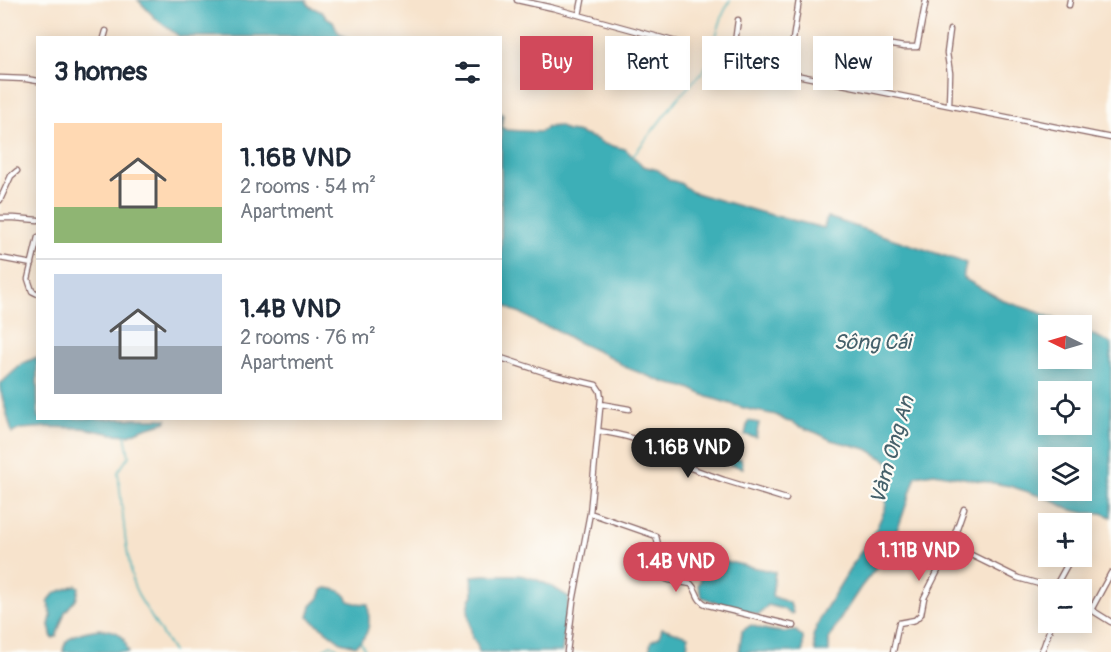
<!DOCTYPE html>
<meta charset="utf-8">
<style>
body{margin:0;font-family:Pangolin,sans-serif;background:#f2f2f3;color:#1f2937;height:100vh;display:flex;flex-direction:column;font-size:22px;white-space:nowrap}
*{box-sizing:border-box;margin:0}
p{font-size:20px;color:#747a83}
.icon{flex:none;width:33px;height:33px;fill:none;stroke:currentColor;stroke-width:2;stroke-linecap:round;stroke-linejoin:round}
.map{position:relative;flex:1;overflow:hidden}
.drawer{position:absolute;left:36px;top:36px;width:466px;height:384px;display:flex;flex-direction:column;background:#fff;border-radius:0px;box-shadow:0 3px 15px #0003}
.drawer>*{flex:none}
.banner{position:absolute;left:520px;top:36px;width:500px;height:54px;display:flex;gap:12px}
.needle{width:39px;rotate:275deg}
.controls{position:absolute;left:1038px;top:315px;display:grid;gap:12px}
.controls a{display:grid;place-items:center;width:54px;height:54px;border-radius:0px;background:#fff;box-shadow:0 3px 15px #0003;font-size:30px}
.price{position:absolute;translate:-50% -51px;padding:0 14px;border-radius:21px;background:#d1495b;color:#fff;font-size:20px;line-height:39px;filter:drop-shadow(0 2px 3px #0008)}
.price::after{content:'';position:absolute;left:50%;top:36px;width:18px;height:14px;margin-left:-9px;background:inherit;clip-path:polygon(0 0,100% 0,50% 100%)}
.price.selected{background:#222;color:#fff}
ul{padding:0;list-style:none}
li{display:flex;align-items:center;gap:18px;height:150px;padding:0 18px}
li+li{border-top:2px solid #e0e1e3}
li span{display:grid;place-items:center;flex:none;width:168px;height:120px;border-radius:0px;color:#555}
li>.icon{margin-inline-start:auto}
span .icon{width:72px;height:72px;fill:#fffc;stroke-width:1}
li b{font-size:26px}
h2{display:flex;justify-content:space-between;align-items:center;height:72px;padding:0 18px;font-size:26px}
.pill{padding:0 21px;border-radius:0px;background:#fff;box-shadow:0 3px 15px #0003;font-size:21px;line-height:54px}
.pill.selected{background:#d1495b;color:#fff}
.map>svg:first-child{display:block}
.water{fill:#3eafb7;stroke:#446771;stroke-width:1.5;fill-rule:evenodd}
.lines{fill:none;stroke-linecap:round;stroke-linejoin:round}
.stream{stroke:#3eafb7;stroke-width:1.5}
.minor-casing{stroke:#876463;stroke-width:7}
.minor{stroke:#fff;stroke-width:4.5}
.labels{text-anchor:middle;stroke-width:4.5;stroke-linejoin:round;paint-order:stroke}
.water-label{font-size:21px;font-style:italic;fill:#45606a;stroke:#fdfcf7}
</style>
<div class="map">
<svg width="1111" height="652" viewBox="0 0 1111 652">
<rect width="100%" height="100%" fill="#fdfcf7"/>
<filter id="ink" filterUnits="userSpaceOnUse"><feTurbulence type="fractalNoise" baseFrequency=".0167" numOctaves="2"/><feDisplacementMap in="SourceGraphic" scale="12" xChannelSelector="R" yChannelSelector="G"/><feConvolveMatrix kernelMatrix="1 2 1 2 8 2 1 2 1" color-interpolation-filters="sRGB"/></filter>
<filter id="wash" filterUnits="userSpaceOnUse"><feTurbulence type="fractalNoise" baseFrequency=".008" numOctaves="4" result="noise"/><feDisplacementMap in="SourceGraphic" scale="24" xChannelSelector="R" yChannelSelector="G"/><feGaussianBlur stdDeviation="1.35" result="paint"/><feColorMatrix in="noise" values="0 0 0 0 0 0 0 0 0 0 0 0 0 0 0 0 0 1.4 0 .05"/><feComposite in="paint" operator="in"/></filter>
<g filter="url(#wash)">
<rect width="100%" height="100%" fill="#f7e3cc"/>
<path class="water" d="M138,0H306L309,6L322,12L326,17L333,21L338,32L346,37H180L157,20Z
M501,113L503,115L502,127L506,130L540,132L548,127L559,126L567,131L576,132L596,139L604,144L625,149L643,166L658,170L670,180L680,183L692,192L760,212L824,228L827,217L966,263L963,278L1004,301L1038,312L1070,325L1048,326V358H1082V330L1111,343V517L1102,513H1085L1068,509L1052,500L1010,486L934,473L916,476L900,523L884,558L861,587L842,616L829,639V652H815L813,636L821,616L856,559L876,529L885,509L891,474L889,462L867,449L831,440L817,433L798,426L794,423L786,421L776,415L747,409L708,397L689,388L666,383L625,367L612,358L575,341L555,329L538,324L521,313L512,310L501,302ZM1048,392H1082V424H1048ZM1048,458H1082V490H1048Z
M37,357L38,418L167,419L166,422L145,428L129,435L113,434L83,428L50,427L20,429L12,433L0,389V384L22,364Z
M748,421L759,423L756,437L745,435Z
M719,438L725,441L728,444L725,455L741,459L743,468L710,460Z
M711,558L775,572L772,596L790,603L793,613L790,614L783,609L768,605L759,615L722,605L702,597L698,586L705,565Z
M486,575C496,576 506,574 515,575C536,576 552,587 569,597L562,652H479L477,644L472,637L468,610L470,600L473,595L472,576Z
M76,585L79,587L77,598L65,612L56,637L52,638L49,625L51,617L48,601L55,593Z
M326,588C336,589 345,591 349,601L355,603L368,604C370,622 371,635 355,646L341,642L308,617L311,606L319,598L322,590Z
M751,625C766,631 781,633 796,631L803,637V652H739L742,631Z
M662,628L688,636L687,652H649L651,641L659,637Z
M99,629C107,630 118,630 123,638C126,641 126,648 129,652H63C64,633 84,632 99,629Z"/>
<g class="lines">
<path class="stream" d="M633,156L677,99L704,70L707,64L723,14L730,0
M125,435L129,456L118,472L126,544L133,583L139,597L173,652
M361,642L366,652
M322,652L324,649L331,645L345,652"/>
</g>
</g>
<g filter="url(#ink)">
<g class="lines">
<defs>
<path id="minor" d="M517,0L553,8L680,43
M1069,5L1070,0
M579,15L582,0
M738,20L733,57V61L736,63L1111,138
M104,38L106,31
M892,45L904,47H917L926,0
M788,73L799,0
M0,78L26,79L38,81
M949,105L950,73L947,53L950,30
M0,200L11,176L17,171
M0,218H14L38,220
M38,237L28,279L32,291L38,294
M0,258L32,264
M501,358L550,374L596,385L600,391L601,398L590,513L573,602L567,652
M601,404L629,409
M598,431C610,433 631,436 641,442C648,447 652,453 660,457L724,480L786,499
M590,513L656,536L666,579L669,580L691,584C699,592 695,600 708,605L794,626
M951,545L1018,578L1061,590
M1055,587L1072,556
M1082,604L1111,622
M1091,610L1111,573
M893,652L899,623L915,620L921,614L924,598L951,545L964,508
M1041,652L1044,646L1052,622"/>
</defs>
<use href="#minor" class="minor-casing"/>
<use href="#minor" class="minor"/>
</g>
</g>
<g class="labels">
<g class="water-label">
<text x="872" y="349">Sông Cái</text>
<text transform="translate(892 450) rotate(-74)" y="7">Vàm Ong An</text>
</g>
</g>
</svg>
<div class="controls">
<a><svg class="needle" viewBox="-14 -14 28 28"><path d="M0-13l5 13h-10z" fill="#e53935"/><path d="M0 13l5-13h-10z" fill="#747a83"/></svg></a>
<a><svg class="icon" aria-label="locate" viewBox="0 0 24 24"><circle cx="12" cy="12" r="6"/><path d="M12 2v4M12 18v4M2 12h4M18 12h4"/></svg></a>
<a><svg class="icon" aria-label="layers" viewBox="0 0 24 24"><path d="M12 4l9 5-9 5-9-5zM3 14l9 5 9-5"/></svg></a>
<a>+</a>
<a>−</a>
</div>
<b class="price selected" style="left:688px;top:479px">1.16B VND</b>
<b class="price" style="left:919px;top:582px">1.11B VND</b>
<b class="price" style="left:676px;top:593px">1.4B VND</b>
<div class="banner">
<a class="pill selected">Buy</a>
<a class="pill">Rent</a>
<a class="pill">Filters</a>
<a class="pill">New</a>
</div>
<section class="drawer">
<h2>3 homes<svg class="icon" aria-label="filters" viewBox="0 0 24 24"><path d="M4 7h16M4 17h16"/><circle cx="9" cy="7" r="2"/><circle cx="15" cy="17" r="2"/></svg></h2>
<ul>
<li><span style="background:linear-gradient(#ffd9b3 70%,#8fb573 0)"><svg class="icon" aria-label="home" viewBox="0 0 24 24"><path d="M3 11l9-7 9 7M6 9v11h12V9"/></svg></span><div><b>1.16B VND</b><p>2 rooms · 54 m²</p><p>Apartment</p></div></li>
<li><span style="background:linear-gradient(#c9d6e8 60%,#9aa5b1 0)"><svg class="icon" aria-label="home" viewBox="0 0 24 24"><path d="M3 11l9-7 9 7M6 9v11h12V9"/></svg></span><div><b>1.4B VND</b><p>2 rooms · 76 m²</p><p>Apartment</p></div></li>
</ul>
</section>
</div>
